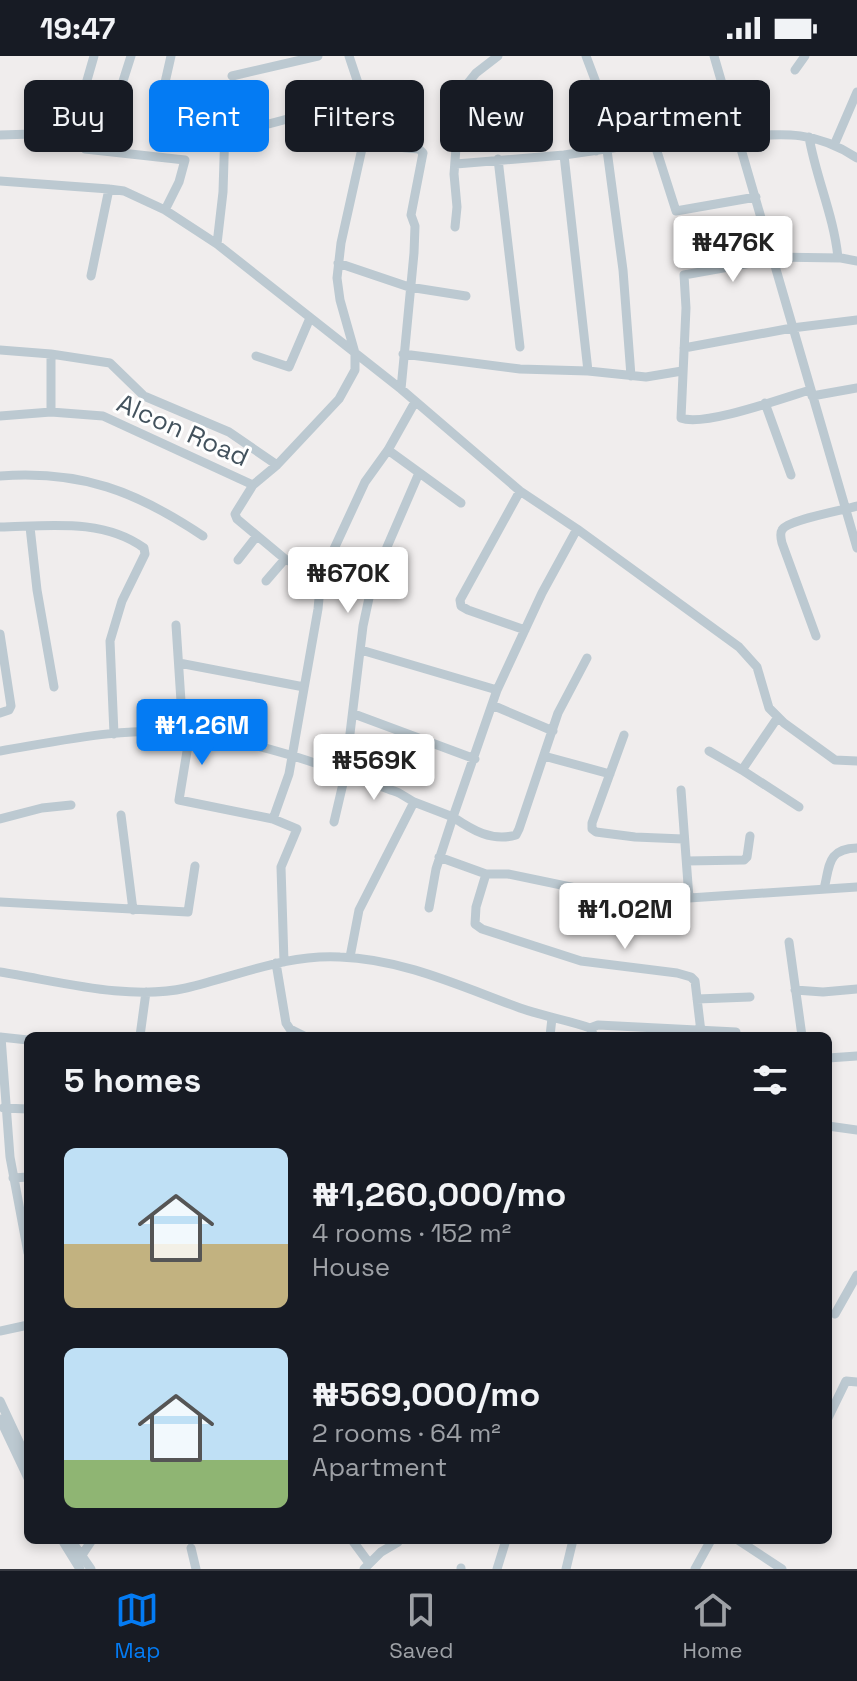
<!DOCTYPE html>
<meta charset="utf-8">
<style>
body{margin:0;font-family:"Space Grotesk",sans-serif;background:#242831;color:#f1f3f6;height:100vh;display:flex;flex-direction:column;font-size:30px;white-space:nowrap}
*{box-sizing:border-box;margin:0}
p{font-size:26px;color:#9ea1a6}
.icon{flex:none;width:44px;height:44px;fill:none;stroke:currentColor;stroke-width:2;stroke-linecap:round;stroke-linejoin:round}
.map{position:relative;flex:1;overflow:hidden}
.details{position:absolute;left:24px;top:976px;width:808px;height:512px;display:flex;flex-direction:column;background:#171b24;border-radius:12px;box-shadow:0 4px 12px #0003}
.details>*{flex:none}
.banner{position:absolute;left:24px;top:24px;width:810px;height:72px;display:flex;gap:16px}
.price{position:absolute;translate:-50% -68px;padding:0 18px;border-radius:8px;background:#fff;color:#222;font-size:26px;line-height:52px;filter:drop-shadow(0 2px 4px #0008)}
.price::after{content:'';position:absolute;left:50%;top:48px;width:24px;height:18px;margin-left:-12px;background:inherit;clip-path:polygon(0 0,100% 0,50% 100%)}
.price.current{background:#047bf3;color:#fff}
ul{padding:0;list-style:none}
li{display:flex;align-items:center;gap:24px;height:200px;padding:0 40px}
li span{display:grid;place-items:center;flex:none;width:224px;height:160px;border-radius:12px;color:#555}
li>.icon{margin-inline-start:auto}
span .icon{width:96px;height:96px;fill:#fffc;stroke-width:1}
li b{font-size:34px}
h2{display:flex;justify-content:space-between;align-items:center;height:96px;padding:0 40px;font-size:34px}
.pill{padding:0 28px;border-radius:12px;background:#171b24;box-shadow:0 4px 12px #0003;font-size:28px;line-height:72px}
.pill.current{background:#047bf3;color:#fff}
.status{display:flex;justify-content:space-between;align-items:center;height:56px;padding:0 40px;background:#171b24;direction:ltr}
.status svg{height:22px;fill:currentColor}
.dock{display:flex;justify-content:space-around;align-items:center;height:112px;border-top:2px solid #363941;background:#171b24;font-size:22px;color:#9ea1a6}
.dock a{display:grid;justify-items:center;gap:4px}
.dock .current{color:#047bf3}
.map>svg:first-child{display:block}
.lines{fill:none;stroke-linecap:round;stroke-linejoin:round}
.minor{stroke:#bcc9d1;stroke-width:9}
.labels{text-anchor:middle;stroke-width:6;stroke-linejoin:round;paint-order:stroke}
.street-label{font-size:26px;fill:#43525d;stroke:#fff}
</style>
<div class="status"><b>19:47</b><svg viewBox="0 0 49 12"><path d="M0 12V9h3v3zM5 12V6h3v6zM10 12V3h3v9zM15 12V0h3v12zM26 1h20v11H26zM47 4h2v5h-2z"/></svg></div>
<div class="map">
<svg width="857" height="1513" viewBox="0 0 857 1513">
<rect width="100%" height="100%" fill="#f0eded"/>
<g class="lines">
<path class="minor" d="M171,0L159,53L222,67L225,71L223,136L217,188
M586,0L600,37L596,95
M714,0L857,492
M795,14L805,0
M232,20L318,0
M362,39L397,29
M116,47L131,0
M599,53L646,48
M77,59L94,0
M227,77C273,70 317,52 363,44
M0,79L33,78
M739,81C786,77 816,75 857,102
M809,81C816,122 834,160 838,202
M835,87L857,36
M363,88L419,93L423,97L411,159L415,170L414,197L401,333
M85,93L185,104L179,126L165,154
M607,94L623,214L631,320
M564,99L588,315
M498,103L520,291
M456,108L564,99L654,86L676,155L756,141
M0,125L109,133L124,135L165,154L217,188L401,333L520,435L577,473L542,537L497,634L453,761L414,746L359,854L350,901
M455,171L457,151L454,118L459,52L464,32L476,17L498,0
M772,201L841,202L857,205
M773,203L684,219L686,252L681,362C704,371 783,342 810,334
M338,207L409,231L466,240
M91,220L109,133
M684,292L792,272L857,264
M0,294L51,298L110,307L144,340L229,376L277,409
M51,298V356
M403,298L520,313L588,315L646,321L682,315
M256,300L289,311L310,262
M812,340L857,332
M765,347L791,419
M0,360L51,356L103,360L253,429
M388,394L461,447
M0,420C81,414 136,435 203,480
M520,435L460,544L461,550L468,554L525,574
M0,471C48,470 103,462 144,492L145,498L122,545L110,585L114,678
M30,471L37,534L54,631
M577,473L739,591L757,611L769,652L784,667L835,704L857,705
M238,504L256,481
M321,521L285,503L237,463L235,458L253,429L277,409L339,343L355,314V297L340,244L337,222L341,187L363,88L365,67L362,39L349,0
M266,525L285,503
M176,569L183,676
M0,578L11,650L9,654L0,657
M816,580L782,487C781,483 780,477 782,474C787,464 844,454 857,450
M361,594L497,634
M179,607L304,631
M492,649L553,675
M354,658L475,703
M778,661L742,714L799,751
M190,677L179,744L273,763L297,773L281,811L284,906
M624,679L592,767V773L596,776L635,781L683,783
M0,695C60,685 127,670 188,677C261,685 331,712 399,737L414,746
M709,695L742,714
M544,700L610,718
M681,734L689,842
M121,759L133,854
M0,763L42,752L71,749
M273,763L289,718L318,553L321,521L365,426L388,394L415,346
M334,766L345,719L363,570L369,542L387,491L419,417
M439,801L486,818H508L614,840L689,842L857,831
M687,805L744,804L747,801L750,780
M486,818L476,851L475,868L482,873L581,905L677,917L691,921L695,925L701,976
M824,833C830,809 827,793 857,792
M0,846L188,856L195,810
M429,852L436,813L453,761C472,774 492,786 516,779L519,773L558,657L587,602
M789,886L802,980
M276,907L286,967L290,973L304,980
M0,916C58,925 129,945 186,932C238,920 286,898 340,901C403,903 462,931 520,952C543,960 567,964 590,972L594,980
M795,934L823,936L857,933
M697,943L750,941
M590,972L598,969L736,976
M140,980L146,936
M550,980L552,962
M0,981L28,984
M1,981L10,1101L28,1197
M828,1002L857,1000
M3,1052L28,1053
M828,1070L857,1074
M13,1122L28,1121
M835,1258L857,1219
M0,1275L28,1269
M0,1345L28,1405
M828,1362L846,1325L857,1326
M0,1363L28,1422
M62,1484L80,1513
M71,1484L91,1513
M352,1484L369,1507
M738,1484L782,1513
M191,1492L196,1513
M82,1499L92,1484
M364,1513L381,1496L398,1486
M461,1513V1512
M497,1513L506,1484
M566,1513L573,1484
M695,1513L711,1484"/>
</g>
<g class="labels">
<g class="street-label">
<text transform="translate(183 374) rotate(24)" y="9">Alcon Road</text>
</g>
</g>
</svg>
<b class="price" style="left:733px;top:228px">₦476K</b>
<b class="price" style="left:348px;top:559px">₦670K</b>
<b class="price current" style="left:202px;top:711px">₦1.26M</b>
<b class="price" style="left:374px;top:746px">₦569K</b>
<b class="price" style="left:625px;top:895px">₦1.02M</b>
<div class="banner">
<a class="pill">Buy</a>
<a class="pill current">Rent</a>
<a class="pill">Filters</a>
<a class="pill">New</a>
<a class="pill">Apartment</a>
</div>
<section class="details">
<h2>5 homes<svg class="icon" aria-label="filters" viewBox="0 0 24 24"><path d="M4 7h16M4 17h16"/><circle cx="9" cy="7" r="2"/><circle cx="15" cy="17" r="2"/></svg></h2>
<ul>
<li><span style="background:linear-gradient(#bfe0f5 60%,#c2b280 0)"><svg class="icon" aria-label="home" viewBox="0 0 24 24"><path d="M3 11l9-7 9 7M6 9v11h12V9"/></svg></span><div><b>₦1,260,000/mo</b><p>4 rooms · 152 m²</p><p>House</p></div></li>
<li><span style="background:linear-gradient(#bfe0f5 70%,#8fb573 0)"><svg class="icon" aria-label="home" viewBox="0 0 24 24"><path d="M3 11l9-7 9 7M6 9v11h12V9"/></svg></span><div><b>₦569,000/mo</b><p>2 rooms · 64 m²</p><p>Apartment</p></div></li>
</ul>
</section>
</div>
<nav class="dock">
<a class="current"><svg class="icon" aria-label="map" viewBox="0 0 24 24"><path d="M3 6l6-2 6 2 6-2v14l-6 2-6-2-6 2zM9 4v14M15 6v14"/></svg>Map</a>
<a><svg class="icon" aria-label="saved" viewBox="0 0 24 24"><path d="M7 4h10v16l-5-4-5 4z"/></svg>Saved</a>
<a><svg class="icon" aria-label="home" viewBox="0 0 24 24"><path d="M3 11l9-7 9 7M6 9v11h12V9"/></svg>Home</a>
</nav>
